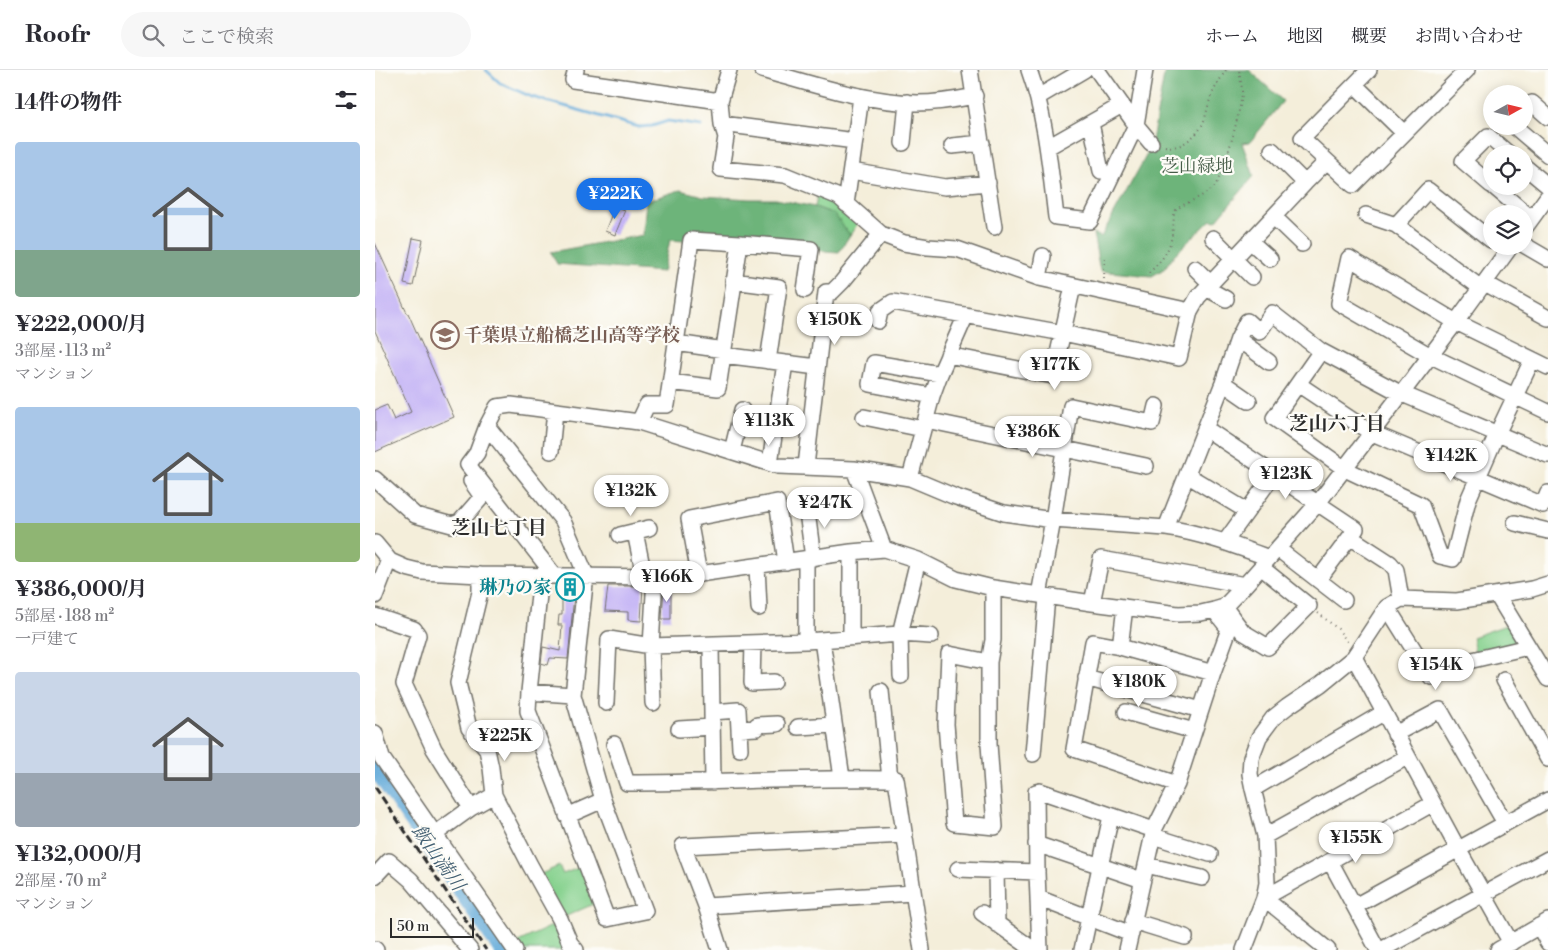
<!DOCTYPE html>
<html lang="ja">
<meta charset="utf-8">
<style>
body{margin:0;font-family:"Libre Bodoni","Noto Serif JP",serif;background:#f7f7f7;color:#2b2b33;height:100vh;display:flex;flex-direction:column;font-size:19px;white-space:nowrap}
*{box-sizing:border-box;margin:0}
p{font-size:16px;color:#7c7c81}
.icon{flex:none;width:28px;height:28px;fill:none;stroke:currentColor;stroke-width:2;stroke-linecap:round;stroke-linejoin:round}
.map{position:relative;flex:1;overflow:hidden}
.drawer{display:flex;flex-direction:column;background:#fff;width:375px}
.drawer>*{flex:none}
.needle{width:32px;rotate:82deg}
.controls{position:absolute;left:1108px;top:15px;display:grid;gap:10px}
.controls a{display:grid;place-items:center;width:50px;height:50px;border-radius:50%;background:#fff;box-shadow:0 2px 12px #0003;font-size:25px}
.scale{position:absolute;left:15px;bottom:12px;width:84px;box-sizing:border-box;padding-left:5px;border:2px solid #2b2b2b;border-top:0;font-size:14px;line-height:18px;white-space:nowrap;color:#2b2b2b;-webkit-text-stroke:4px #fdfcf7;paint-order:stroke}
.price{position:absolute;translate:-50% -42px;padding:0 11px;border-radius:18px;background:#fff;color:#222;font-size:16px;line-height:32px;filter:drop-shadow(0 1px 2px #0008)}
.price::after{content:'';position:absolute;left:50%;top:30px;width:15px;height:11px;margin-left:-8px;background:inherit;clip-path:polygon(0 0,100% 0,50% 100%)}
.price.active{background:#1a73e8;color:#fff}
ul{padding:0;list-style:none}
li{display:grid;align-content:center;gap:10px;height:265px;padding:0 15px}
li span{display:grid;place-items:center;height:155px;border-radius:5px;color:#555}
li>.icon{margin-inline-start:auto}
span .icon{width:90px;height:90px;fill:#fffc;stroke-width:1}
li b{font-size:21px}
h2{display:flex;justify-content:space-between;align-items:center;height:60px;padding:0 15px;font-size:21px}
header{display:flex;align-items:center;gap:30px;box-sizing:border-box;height:70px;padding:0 25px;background:#fff;border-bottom:1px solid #e1e1e2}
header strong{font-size:24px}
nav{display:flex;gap:28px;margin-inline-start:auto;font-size:18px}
.search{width:350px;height:45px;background:#f7f7f7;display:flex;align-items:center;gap:12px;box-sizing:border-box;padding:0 18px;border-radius:28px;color:#7c7c81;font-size:19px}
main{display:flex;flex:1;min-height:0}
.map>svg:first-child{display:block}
.green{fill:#87d28f;stroke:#597e5d}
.forest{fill:#6db47a;stroke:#4c7052}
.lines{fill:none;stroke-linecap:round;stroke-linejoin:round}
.stream{stroke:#63aad9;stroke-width:3}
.river{stroke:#63aad9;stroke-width:20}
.building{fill:#bdabf5}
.minor-casing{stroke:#716f68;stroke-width:18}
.path{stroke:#716f68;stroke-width:2;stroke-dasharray:1 4;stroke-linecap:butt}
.minor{stroke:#fff;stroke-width:15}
.rail{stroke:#2b2b2b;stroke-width:3;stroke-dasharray:8 4;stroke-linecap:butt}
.labels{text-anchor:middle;stroke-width:4.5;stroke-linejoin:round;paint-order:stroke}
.park-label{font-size:18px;fill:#475d49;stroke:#fdfcf7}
.education-label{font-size:18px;font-weight:bold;fill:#785e54;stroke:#fdfcf7;text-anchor:start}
.culture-label{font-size:18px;font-weight:bold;fill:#0d838f;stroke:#fdfcf7;text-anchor:end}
.neighbourhood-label{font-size:19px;font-weight:bold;fill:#2b2b2b;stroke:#fdfcf7}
.water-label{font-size:19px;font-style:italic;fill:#415e71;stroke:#fdfcf7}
</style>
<header>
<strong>Roofr</strong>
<div class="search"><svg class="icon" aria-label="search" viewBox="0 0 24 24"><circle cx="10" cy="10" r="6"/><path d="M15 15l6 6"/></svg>ここで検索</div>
<nav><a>ホーム</a><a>地図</a><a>概要</a><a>お問い合わせ</a></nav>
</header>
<main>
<section class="drawer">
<h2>14件の物件<svg class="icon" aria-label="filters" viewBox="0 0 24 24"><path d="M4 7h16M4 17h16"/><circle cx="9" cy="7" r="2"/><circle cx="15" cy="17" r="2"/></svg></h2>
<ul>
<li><span style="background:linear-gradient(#a9c7e8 70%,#7fa58c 0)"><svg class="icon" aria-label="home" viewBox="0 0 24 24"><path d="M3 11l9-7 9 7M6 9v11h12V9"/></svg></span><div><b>¥222,000/月</b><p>3部屋 · 113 m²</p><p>マンション</p></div></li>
<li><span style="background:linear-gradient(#a9c7e8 75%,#8fb573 0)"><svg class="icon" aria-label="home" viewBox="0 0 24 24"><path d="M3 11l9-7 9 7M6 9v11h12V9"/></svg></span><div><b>¥386,000/月</b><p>5部屋 · 188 m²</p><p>一戸建て</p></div></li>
<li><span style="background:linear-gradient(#c9d6e8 65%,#9aa5b1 0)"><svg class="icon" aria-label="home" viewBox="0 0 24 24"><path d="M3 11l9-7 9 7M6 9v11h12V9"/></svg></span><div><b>¥132,000/月</b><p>2部屋 · 70 m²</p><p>マンション</p></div></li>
</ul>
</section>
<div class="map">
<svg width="1173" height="880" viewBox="0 0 1173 880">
<rect width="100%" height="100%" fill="#fdfcf7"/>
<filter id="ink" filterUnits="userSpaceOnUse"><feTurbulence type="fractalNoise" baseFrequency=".02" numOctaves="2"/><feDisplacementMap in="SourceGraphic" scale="10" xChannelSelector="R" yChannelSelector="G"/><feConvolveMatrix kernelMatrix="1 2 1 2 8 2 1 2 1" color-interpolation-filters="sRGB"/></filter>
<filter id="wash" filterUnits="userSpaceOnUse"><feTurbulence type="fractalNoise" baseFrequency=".0096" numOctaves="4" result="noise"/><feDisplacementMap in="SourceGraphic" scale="20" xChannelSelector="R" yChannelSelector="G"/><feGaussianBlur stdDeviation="1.12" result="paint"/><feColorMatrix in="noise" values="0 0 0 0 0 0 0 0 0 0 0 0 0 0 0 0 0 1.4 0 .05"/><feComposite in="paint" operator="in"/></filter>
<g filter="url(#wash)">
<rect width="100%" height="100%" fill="#f4eeda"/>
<path class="green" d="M443,122L462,129L483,153L475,165L459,144L440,137Z
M1134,554L1146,575L1101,587L1097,567Z
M184,796L188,804L208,796L221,833L187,848L166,804Z
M181,854L194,880H149L143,872Z"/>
<path class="forest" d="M790,0H874L908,31L875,72L867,73L879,106L841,151L836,150L799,185L789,199L777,206L725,201L718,163L726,167L771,86L776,76Z
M305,120L328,126L375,129H401L440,137L459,144L475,165L464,182L295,170L288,202L182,194L176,182L268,165L271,131Z"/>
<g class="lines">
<path class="stream" d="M111,0L125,13L157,27L264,57L277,56L293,51L326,56"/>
<path class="river" d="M0,695L129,880"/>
</g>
<g id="blocks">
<path class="building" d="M240,136L250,140L240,165L230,161Z
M38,168L48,170L38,216L29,214Z
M0,173L32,243H33L79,347L0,382V340L12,335L19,350L36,342L0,261Z
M187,515H200L193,589L175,588L173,595L166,593L168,577L185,581L187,555H183L184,545H187Z
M296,515V549H287L289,516Z
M233,516H268L266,551L253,550V542L230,541Z"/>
</g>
</g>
<g filter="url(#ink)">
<use href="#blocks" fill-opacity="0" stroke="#716f68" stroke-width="1"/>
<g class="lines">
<defs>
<path id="minor" d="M201,0L198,10L345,31
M354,0L345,31L347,54L351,67L346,99L410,105L464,127L506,164L529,173L553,177L582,179L664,208L815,241
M387,0C437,14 489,32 542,33C562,33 580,30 600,26
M595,0L619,157
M654,0C671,47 675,98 681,147L715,151L761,55L770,0
M722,0L761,55L776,73
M994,0L927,68L978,115L1092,0
M980,15L1029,63
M663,27L709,0
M1157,33L1173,47
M716,53L726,101
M347,54L480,71
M1139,56L1173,85
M528,73L532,32
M577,76L607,73
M673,77L747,35
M897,80L930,113
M1149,96L1173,116
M476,101L570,117L613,113
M1116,115L1088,91L1113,66L1134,84
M1118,116L1156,148
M471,134L486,27
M991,145L1021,155
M899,147L927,174
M1149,159L1173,126
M838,168L877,207
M875,171L895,189
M1149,175L1173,189
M820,198L835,213
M664,208L668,186
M358,211L404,217L393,291
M1110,213L1173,248
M831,218L851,229
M1106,218L1021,155L1053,120L1116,170
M503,251L505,241L518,232L688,263L804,288L815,241L823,227L930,113L952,91
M863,269L894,292
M301,273L349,280
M946,281L899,348L970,399L1046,435L1065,486L1078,489L1093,430L1122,364L1157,290
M348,285L442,297
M573,285L678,306L698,216
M1173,297L1081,252L974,188L964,233L1054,285L1173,342
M295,312L343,318L365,173
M848,313L874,331
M923,314L995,362L1168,435L1173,423
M557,326L495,314L499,293L565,304
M489,347L548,359
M551,350L771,396
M264,352L272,335H292L316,170L365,173L436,179L430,220
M112,356L188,451L211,505L198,625L228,730L270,841L232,849L153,641L154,622L166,505
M830,358L981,459L943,510
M176,381L180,341
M357,381L367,340
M395,393L410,293
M431,396L451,222H457L467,212L506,164
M479,399L509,479
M812,405L872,441
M535,408L557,326L565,304L591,245
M0,409L40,445L77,455L85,452L105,429V424L96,411
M431,434L438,488
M1140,453L1173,461
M791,458L848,313L863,269L872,251L884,262L897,243L946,281L1025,323L1173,385
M260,462L269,506
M245,465L274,458
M975,467L1015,493L1021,500L1026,529
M850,472L899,404
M0,473L15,491L31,498L47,502L105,505L280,507L324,504L476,482L509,479L543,490L581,509L618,518L717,533L803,544L826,543L839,540L849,537L870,515L943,433L1081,252L1136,176
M903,479L969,530
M431,490V571
M382,496L384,538
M324,504L314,449L402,432L411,492
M105,505V522L83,613L94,658L112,680L116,698L119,725L155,795L185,849L195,873L201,880
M179,505L93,395L102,383L112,356L122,337L136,335L264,352L403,396L479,399L535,408L578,426L629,443L678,450L791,458C827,463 861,476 894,488
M664,525L678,450L696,336L777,353L781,336
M1122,525L1173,609
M0,526L12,495L15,491
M717,533L726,489L870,515
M1012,537L1056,607L1072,596L1153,577
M853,542L868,562L893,577L934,536L887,498
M0,546L39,559L43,565L29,614L59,679L96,738
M476,567V482
M447,570L467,708
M378,573L377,613L399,612
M336,575L338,712
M745,577L750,537
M979,587L1083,779L1136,873
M614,592L574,584L571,654L579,753L620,757L614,674V592L618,570V518
M526,606L525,564L543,490
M711,608L826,640
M1129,610L1173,689
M506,621L515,709
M154,622L198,625
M231,633L234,569L276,576L431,571L525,564L556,566
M278,633L276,576L280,507
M337,642L363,640L365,679
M751,642L819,661
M423,657L459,655
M304,659L337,657
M364,659L382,658V655L402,654
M0,663L7,688L140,880
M1020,664L1065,640L1130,753
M239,674L252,713C342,713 431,707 521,709L547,880
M658,684L672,527
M802,714L699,679L718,572L745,577L838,603
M878,719L1008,643
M192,746L228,730
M60,764L96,738L119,725
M778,766L835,784
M890,766L1032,687
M661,774L767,810
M955,791L1003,880
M771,795L827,808
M583,799L662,802
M621,800L622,854
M0,806L14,791L36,810L95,880
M663,828L756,864
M331,836L538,823
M980,836L1173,730
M607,843L659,880
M758,851L810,867
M1164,856L1173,873
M0,879L1,880
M345,880L331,836L308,776L530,765
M665,880L662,802L661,722L665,721L779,760
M707,880L736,746
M752,880L779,760L802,714L838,603L854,559L839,540
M869,880L889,828L892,813L890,766L878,719L875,704L876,688L884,667L898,648L912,637L946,614L979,587L1012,537L1026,529L1082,531L1157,519L1173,514
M953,880L889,828L1057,734
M1006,880L1173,789
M1123,880L1173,851"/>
</defs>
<use href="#minor" class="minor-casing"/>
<path class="path" d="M790,76C800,78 807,76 815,69C833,55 829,44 837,24C841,16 846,8 851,0
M774,203C795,182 797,175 799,145L801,140C812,131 827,128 838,118C848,109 866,39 867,23C867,15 865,8 864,0
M729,209L730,184
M943,543L963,559L973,573"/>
<use href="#minor" class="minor"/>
<path class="rail" d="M0,717L111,880"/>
</g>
</g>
<defs>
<symbol id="school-ring" viewBox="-11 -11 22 22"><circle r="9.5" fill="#fdfcf7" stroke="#8d6e63" stroke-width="1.5"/><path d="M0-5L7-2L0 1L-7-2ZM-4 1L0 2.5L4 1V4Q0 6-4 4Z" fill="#8d6e63"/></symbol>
<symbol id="building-ring" viewBox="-11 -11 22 22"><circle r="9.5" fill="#fdfcf7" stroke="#0f9aa8" stroke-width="1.5"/><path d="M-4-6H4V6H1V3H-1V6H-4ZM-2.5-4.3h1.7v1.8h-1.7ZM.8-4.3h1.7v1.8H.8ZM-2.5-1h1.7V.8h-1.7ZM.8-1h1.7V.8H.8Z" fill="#0f9aa8"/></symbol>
</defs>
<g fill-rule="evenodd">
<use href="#school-ring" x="54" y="249" width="32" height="32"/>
<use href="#building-ring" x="179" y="501" width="32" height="32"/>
</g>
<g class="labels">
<g class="park-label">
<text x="822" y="102">芝山緑地</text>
</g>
<g class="education-label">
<text x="89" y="271">千葉県立船橋芝山高等学校</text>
</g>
<g class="culture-label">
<text x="176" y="523">琳乃の家</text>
</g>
<g class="neighbourhood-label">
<text x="962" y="360">芝山六丁目</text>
<text x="124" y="464">芝山七丁目</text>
</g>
<g class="water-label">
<text transform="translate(64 787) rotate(55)" y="7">飯山満川</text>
</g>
</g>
</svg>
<div class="controls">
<a><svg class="needle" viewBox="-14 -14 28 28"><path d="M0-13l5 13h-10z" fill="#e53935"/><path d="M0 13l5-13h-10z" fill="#7c7c81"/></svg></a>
<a><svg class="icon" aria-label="locate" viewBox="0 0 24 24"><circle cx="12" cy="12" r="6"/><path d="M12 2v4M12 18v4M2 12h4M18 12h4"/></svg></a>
<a><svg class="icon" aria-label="layers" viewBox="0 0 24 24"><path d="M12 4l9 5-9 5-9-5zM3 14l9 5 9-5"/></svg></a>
</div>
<div class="scale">50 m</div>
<b class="price active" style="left:240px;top:150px">¥222K</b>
<b class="price" style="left:460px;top:276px">¥150K</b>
<b class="price" style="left:680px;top:321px">¥177K</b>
<b class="price" style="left:394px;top:377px">¥113K</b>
<b class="price" style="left:658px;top:388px">¥386K</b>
<b class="price" style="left:1076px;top:412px">¥142K</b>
<b class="price" style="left:911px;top:430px">¥123K</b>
<b class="price" style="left:256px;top:447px">¥132K</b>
<b class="price" style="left:450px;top:459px">¥247K</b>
<b class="price" style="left:292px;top:533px">¥166K</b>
<b class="price" style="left:1061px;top:621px">¥154K</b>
<b class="price" style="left:764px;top:638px">¥180K</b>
<b class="price" style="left:130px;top:692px">¥225K</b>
<b class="price" style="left:981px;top:794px">¥155K</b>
</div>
</main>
